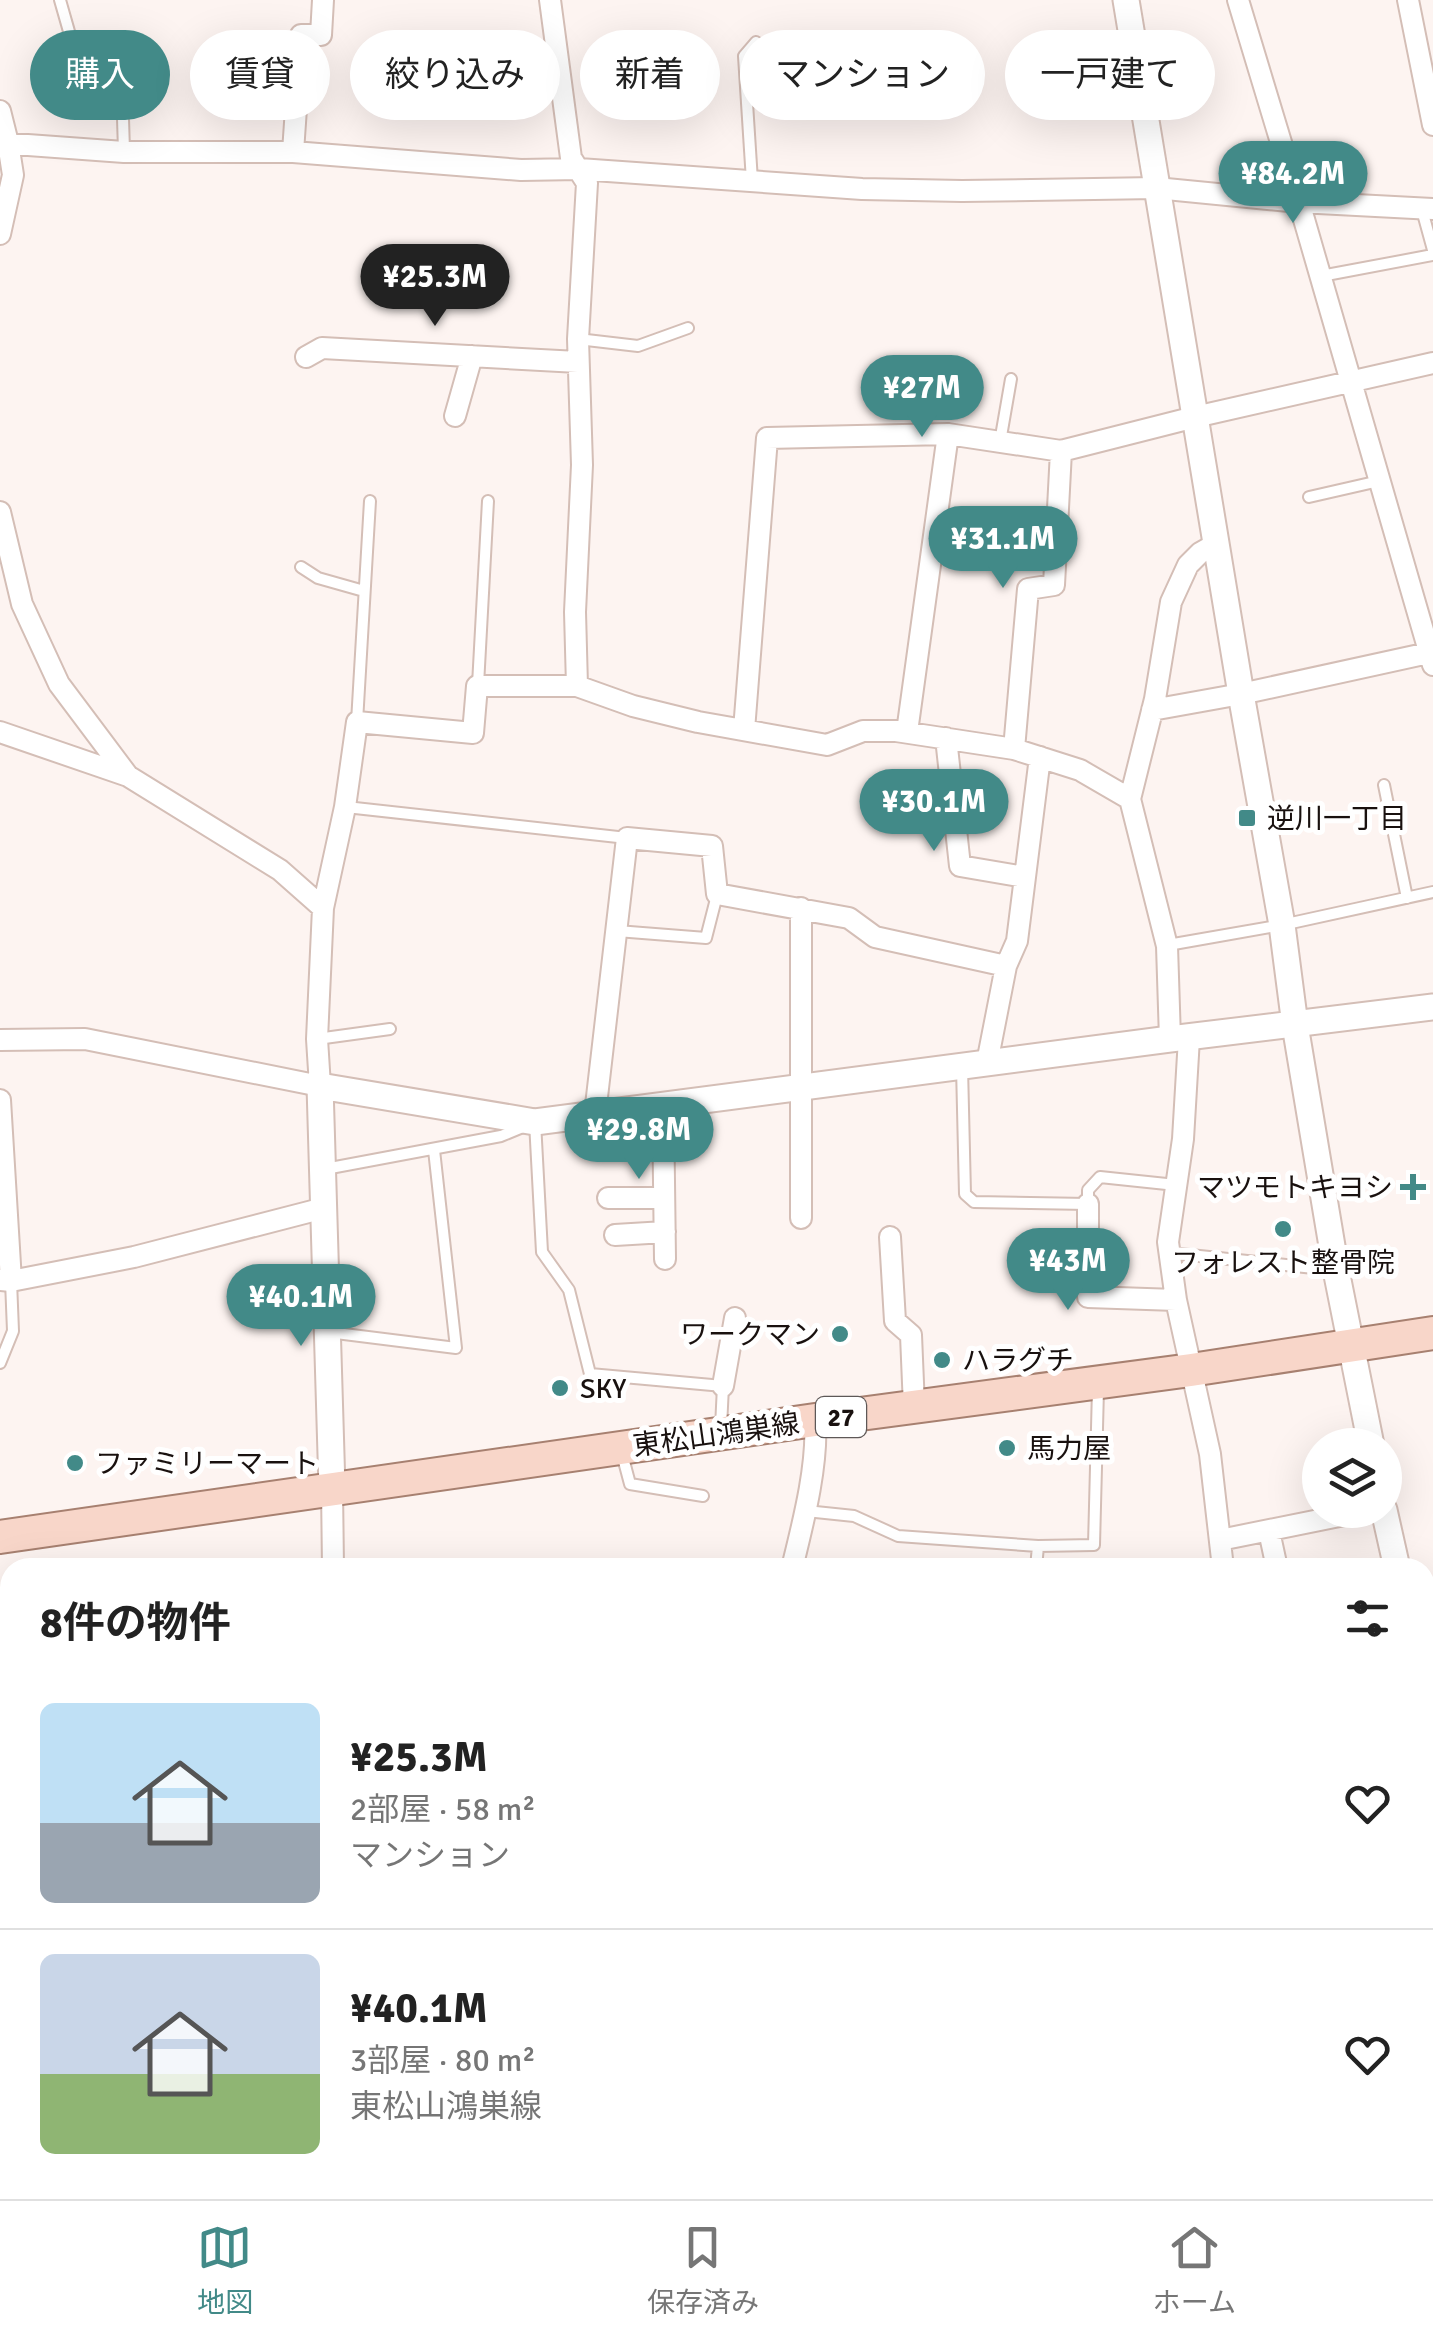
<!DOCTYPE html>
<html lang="ja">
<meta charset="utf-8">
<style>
body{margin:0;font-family:Signika,"Noto Sans JP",sans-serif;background:#f6f6f6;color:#222;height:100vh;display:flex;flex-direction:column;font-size:38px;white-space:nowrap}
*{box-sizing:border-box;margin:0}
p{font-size:32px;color:#767676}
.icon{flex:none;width:55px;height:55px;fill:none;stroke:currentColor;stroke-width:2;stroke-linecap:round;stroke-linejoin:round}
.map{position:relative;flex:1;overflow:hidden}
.panel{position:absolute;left:0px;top:1558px;width:1435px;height:642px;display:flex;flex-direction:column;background:#fff;border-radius:30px 30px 0 0;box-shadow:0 10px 40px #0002}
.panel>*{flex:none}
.hud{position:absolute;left:30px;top:30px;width:1375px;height:90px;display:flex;gap:20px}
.tools{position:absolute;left:1302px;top:1428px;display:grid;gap:20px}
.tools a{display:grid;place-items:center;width:100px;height:100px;border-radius:50%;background:#fff;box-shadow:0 10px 40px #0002;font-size:50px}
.price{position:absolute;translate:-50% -85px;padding:0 22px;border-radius:35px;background:#428a88;color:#fff;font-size:32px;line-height:65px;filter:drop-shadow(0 2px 5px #0008)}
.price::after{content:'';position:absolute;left:50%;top:60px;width:30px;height:22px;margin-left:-15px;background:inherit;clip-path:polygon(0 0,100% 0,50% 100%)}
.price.on{background:#222;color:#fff}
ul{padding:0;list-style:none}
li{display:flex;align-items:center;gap:30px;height:250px;padding:0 40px}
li+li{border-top:2px solid #e0e0e0}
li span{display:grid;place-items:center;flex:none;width:280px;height:200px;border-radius:15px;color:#555}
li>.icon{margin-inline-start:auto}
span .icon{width:120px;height:120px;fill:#fffc;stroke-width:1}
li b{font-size:42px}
h2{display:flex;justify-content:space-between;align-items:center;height:120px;padding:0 40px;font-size:42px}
.pill{padding:0 35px;border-radius:45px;background:#fff;box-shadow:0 10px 40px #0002;font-size:35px;line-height:90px}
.pill.on{background:#428a88;color:#fff}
.tab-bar{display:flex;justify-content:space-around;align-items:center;height:140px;border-top:2px solid #e0e0e0;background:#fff;font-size:28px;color:#767676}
.tab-bar a{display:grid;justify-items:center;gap:5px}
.tab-bar .on{color:#428a88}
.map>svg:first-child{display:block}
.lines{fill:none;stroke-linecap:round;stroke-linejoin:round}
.service-casing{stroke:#d4beb6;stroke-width:14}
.minor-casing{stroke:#d4beb6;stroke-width:24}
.tertiary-casing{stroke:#d4beb6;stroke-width:29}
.primary-casing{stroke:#a78070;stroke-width:36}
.service{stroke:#fff;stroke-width:10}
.minor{stroke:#fff;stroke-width:20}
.tertiary{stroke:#fff;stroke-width:25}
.primary{stroke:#f8d6c9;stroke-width:32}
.poi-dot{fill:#428a88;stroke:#fff;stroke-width:4}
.labels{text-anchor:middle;stroke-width:10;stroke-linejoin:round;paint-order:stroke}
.shield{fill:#fff;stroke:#5e5857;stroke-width:2.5}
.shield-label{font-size:25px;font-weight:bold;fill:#19110f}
.poi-label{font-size:28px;fill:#19110f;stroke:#fff;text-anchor:start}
.street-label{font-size:28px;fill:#19110f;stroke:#fff}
</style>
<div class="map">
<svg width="1433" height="2199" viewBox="0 0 1433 2199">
<rect width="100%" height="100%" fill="#fdf4f1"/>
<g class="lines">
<defs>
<path id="service" d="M60,0L70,35L73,81L122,86L124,151
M752,181L744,56L756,42
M1422,210L1433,250
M1321,276L1433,255
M578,339L638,346L688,328
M1000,442L1011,379
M1309,497L1379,481
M301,567L318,578L364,591
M478,685L488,501
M357,722L370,501
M1384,785L1407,898
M346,807L627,838
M617,931L706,938L717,895
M1168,945L1282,925L1433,892
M317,1039L390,1029
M962,1067L965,1194L974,1202L1088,1204V1190L1100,1177L1176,1185
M325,1169L501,1136L535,1122L542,1252L569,1290L590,1374L723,1386L721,1427
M1171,1253L1333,1270
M328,1332L456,1348L434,1150
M0,1363L13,1331L11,1281
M622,1454L630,1484L703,1496
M806,1511L854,1516L898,1536L1038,1546
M1036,1568L1038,1546L1094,1545L1098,1389
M0,1635L10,1639
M0,1763L10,1764
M510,2199L511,2190
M952,2199L957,2190"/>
<path id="minor" d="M550,0L571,158L587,183L578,339L582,465L575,612L577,686
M1238,0L1299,202L1433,665
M1408,0L1433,125
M0,111L8,143L13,175L0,234
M0,143L124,152H293L521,170L579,169L862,189L962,191L1156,188L1299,202L1433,209
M293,152L301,35H321L323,0
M306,357L322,348L578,362
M455,416L472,356
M0,512L22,604L59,684L128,776
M1152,710L1241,694L1433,652
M744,730L767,438L948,434
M0,732L128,776L280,870L323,908
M907,732L948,434L1061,451L1195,417L1433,363
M946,738L960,866L1025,877
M1014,749L1028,589L1054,585L1061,451
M801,908V1218
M1189,1038L1183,1139L1168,1242L1176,1300L1210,1454L1223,1568
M1170,1039L1167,946L1130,799L1155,699L1171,602L1188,565L1200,553L1216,544
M0,1040L85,1039L320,1086L317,1039L323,908L345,807L357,722L473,733L477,686H577L633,706L698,722L827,745L863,731H896L1014,749L1080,770L1130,799
M987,1063L1006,966L1017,941L1040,757
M0,1100L11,1281
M663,1105L665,1259
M595,1114L627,838L712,846L717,894L849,918L875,937L1006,966
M608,1198H664
M1088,1204V1297L1176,1300
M615,1235L665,1232
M890,1237L895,1321L911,1335L914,1407
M0,1280L11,1281L134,1257L324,1208
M723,1386L735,1318
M332,1488L333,1568
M1269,1531L1277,1568
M1220,1540L1369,1510
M792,1568C803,1523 818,1466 815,1420
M1425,2012H1433
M0,2019L10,2020
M8,2089L10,2055
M1164,2190L1189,2199
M278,2199L279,2190
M1381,2199L1382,2190"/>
<path id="tertiary" d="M1126,0L1241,694L1282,925L1295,1025L1336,1270L1371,1445
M332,1488L320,1086L535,1122L1170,1039L1433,1007
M1384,1510L1397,1568
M1425,1698L1433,1735"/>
<path id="primary" d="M0,1537L815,1420L1191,1370L1433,1333"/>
</defs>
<use href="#service" class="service-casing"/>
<use href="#minor" class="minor-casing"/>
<use href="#tertiary" class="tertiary-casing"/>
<use href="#primary" class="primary-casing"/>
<use href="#service" class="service"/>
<use href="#minor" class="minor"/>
<use href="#tertiary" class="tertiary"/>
<use href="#primary" class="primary"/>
</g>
<g class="poi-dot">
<rect x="1237" y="808" width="20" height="20" rx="5"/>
<path d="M1408 1172h10v10h10v10h-10v10h-10v-10h-10v-10h10z"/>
<circle cx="1283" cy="1229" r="10"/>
<circle cx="840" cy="1334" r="10"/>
<circle cx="942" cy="1360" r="10"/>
<circle cx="560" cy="1388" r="10"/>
<circle cx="1007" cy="1448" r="10"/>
<circle cx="75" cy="1463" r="10"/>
</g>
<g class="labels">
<rect class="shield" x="816" y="1397" width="50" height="40" rx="8"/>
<g class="shield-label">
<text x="841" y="1426">27</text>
</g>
<g class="poi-label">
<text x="1267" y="828">逆川一丁目</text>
<text x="1393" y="1197" text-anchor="end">マツモトキヨシ</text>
<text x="1283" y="1272" text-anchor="middle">フォレスト整骨院</text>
<text x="820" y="1344" text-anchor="end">ワークマン</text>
<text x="962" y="1370">ハラグチ</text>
<text x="580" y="1398">SKY</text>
<text x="1027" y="1458">馬力屋</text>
<text x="95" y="1473">ファミリーマート</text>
</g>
<g class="street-label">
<text transform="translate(716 1434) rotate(-8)" y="10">東松山鴻巣線</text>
</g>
</g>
</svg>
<div class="tools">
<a><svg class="icon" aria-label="layers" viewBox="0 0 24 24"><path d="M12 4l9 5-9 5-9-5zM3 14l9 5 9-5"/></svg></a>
</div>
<b class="price" style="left:1293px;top:226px">¥84.2M</b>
<b class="price on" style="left:435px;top:329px">¥25.3M</b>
<b class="price" style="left:922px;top:440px">¥27M</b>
<b class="price" style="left:1003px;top:591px">¥31.1M</b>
<b class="price" style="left:934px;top:854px">¥30.1M</b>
<b class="price" style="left:639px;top:1182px">¥29.8M</b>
<b class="price" style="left:1068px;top:1313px">¥43M</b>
<b class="price" style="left:301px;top:1349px">¥40.1M</b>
<div class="hud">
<a class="pill on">購入</a>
<a class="pill">賃貸</a>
<a class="pill">絞り込み</a>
<a class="pill">新着</a>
<a class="pill">マンション</a>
<a class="pill">一戸建て</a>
</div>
<section class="panel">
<h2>8件の物件<svg class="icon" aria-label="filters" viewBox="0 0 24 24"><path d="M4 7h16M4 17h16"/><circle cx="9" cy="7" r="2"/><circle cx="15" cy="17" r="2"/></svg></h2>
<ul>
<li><span style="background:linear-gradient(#bfe0f5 60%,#9aa5b1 0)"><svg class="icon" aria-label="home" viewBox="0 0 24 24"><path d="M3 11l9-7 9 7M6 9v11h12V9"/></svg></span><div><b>¥25.3M</b><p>2部屋 · 58 m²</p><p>マンション</p></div><svg class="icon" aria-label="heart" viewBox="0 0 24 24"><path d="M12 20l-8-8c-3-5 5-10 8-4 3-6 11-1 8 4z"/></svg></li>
<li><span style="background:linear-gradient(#c9d6e8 60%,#8fb573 0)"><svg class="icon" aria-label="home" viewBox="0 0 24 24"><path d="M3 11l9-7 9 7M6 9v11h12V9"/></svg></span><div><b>¥40.1M</b><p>3部屋 · 80 m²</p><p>東松山鴻巣線</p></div><svg class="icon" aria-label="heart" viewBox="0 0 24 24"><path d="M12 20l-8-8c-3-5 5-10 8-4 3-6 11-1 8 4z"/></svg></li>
</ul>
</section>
</div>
<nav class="tab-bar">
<a class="on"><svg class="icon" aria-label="map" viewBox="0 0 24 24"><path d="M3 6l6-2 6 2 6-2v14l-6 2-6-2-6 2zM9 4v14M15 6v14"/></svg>地図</a>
<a><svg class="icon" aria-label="saved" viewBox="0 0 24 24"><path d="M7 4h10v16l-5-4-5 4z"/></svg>保存済み</a>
<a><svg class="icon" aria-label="home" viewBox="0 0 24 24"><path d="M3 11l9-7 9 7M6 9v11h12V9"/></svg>ホーム</a>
</nav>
